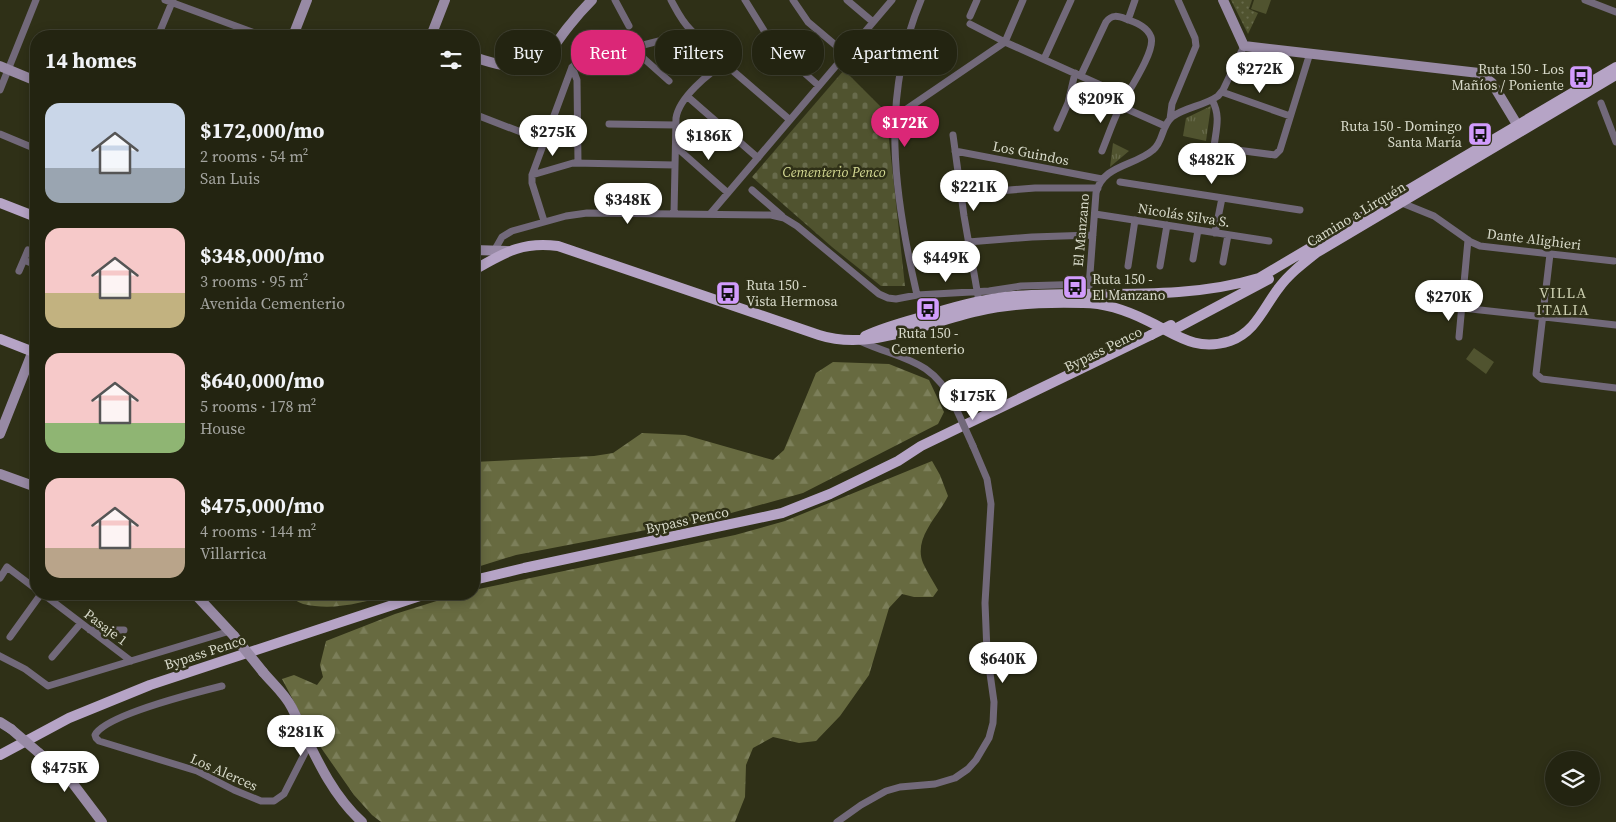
<!DOCTYPE html>
<meta charset="utf-8">
<style>
body{margin:0;font-family:"Source Serif 4",serif;background:#2b2c1a;color:#f1f3f6;height:100vh;display:flex;flex-direction:column;font-size:19px;white-space:nowrap}
*{box-sizing:border-box;margin:0}
p{font-size:16px;color:#a3a49f}
.icon{flex:none;width:28px;height:28px;fill:none;stroke:currentColor;stroke-width:2;stroke-linecap:round;stroke-linejoin:round}
.map{position:relative;flex:1;overflow:hidden}
.details{position:absolute;left:30px;top:30px;width:450px;height:570px;display:flex;flex-direction:column;background:#232411;border-radius:20px;box-shadow:0 2px 12px #0003,0 0 0 1px #404131}
.details>*{flex:none}
.hud{position:absolute;left:495px;top:30px;width:475px;height:45px;display:flex;gap:10px}
.controls{position:absolute;left:1545px;top:751px;display:grid;gap:10px}
.controls a{display:grid;place-items:center;width:55px;height:55px;border-radius:50%;background:#232411;box-shadow:0 2px 12px #0003,0 0 0 1px #404131;font-size:25px}
.price{position:absolute;translate:-50% -42px;padding:0 11px;border-radius:18px;background:#fff;color:#222;font-size:16px;line-height:32px;filter:drop-shadow(0 1px 2px #0008)}
.price::after{content:'';position:absolute;left:50%;top:30px;width:15px;height:11px;margin-left:-8px;background:inherit;clip-path:polygon(0 0,100% 0,50% 100%)}
.price.selected{background:#db2777;color:#fff}
ul{padding:0;list-style:none}
li{display:flex;align-items:center;gap:15px;height:125px;padding:0 15px}
li span{display:grid;place-items:center;flex:none;width:140px;height:100px;border-radius:15px;color:#555}
li>.icon{margin-inline-start:auto}
span .icon{width:60px;height:60px;fill:#fffc;stroke-width:1}
li b{font-size:21px}
h2{display:flex;justify-content:space-between;align-items:center;height:60px;padding:0 15px;font-size:21px}
.chip{padding:0 18px;border-radius:20px;background:#232411;box-shadow:0 2px 12px #0003,0 0 0 1px #404131;font-size:18px;line-height:45px}
.chip.selected{background:#db2777;color:#fff}
.map>svg:first-child{display:block}
.grass{fill:url(#grass-tufts)}
.forest{fill:url(#forest-firs)}
.cemetery{fill:url(#cemetery-stones)}
.park{fill:url(#park-dots)}
.garden{fill:#50532f}
.lines{fill:none;stroke-linecap:round;stroke-linejoin:round}
.street{stroke:#72697a;stroke-width:7}
.secondary{stroke:#988aa5;stroke-width:10}
.primary{stroke:#b6a4c6;stroke-width:10}
.street-bridge{stroke:#72697a;stroke-width:7}
.secondary-bridge{stroke:#988aa5;stroke-width:10}
.primary-bridge{stroke:#b6a4c6;stroke-width:10}
.labels{text-anchor:middle;stroke-width:5;stroke-linejoin:round;paint-order:stroke}
.poi-label{font-size:14px;fill:#d8daca;stroke:#2f3017;text-anchor:end}
.street-label{font-size:14px;fill:#d8daca;stroke:#2f3017}
.park-label{font-size:14px;font-style:italic;fill:#d5da94;stroke:#2f3017}
.neighbourhood-label{font-size:15px;letter-spacing:1px;fill:#cbceaf;stroke:#2f3017}
</style>
<div class="map">
<svg width="1616" height="822" viewBox="0 0 1616 822">
<defs>
<pattern id="grass-tufts" width="24" height="20" patternUnits="userSpaceOnUse" patternTransform="scale(1.25)"><rect width="24" height="20" fill="#50532f"/><path d="M3 7l-1-3M5 7V3M7 7l1-3M15 17l-1-3M17 17v-4M19 17l1-3" fill="none" stroke="#686b4c"/></pattern>
<pattern id="forest-firs" width="22" height="20" patternUnits="userSpaceOnUse" patternTransform="scale(1.25)"><rect width="22" height="20" fill="#676a40"/><path d="M5 1l3.5 6h-7zM16 11l3.5 6h-7z" fill="#7c7f5a"/></pattern>
<pattern id="cemetery-stones" width="16" height="16" patternUnits="userSpaceOnUse" patternTransform="scale(1.25)"><rect width="16" height="16" fill="#50532f"/><path d="M2 7V4a2 2 0 0 1 4 0v3zM10 15v-3a2 2 0 0 1 4 0v3z" fill="#686b4c"/></pattern>
<pattern id="park-dots" width="8" height="8" patternUnits="userSpaceOnUse" patternTransform="scale(1.25)"><rect width="8" height="8" fill="#50532f"/><path d="M2 2h.1M6 6h.1" fill="none" stroke="#686b4c" stroke-width="1.8" stroke-linecap="round"/></pattern>
</defs>
<rect width="100%" height="100%" fill="#2f3017"/>
<path class="grass" d="M1211,106L1206,141L1183,136L1186,118Z
M1113,143L1129,151L1110,167Z"/>
<path class="forest" d="M833,362L889,364L929,380L944,412L938,424L803,493L724,515L516,555L474,568V462L594,456L613,453L642,433L685,435L773,460L784,450L816,373Z
M932,461L940,475L948,496C938,517 913,538 923,563C927,572 933,581 938,590L933,597H914L902,594L889,608L869,675L840,716L816,741L799,743L773,737L753,748L746,765L745,797L735,822H381L372,815L354,795L310,732L282,679L294,675L317,685L323,677L320,665L326,641L395,614L459,594H474V590L735,535L785,521Z
M286,594H391C362,603 333,611 303,604C297,602 291,597 286,594Z"/>
<path class="cemetery" d="M844,70L886,112L905,286H881L832,247L752,177Z"/>
<path class="park" d="M1231,0H1252L1249,9L1258,13L1248,34Z"/>
<path class="garden" d="M1254,0H1271L1266,14L1251,9Z
M1474,348L1494,362L1486,374L1466,359Z"/>
<g class="lines">
<path class="street" d="M165,0L263,36
M615,0L629,26
M671,0C677,11 682,22 691,30C702,42 717,50 725,64L790,120
M745,0L773,45L819,86
M793,0L808,22L846,54
M847,0L873,22
M1585,0L1616,12
M970,16L977,0
M1128,20L1135,0
M970,24L1005,42L1127,97
M158,36L173,0
M1005,42L1023,0
M632,48L669,81
M1044,59L1071,0
M572,67L577,80L578,163
M1081,75L1106,22C1112,14 1118,16 1126,19C1136,23 1147,26 1151,37C1156,51 1127,93 1120,107C1113,121 1108,136 1102,151
M0,90L36,0
M1222,92L1290,116
M688,97L758,158
M1212,100C1221,116 1216,129 1214,147L1275,155L1280,150L1310,53
M1601,103L1616,142
M1120,106L1165,126
M474,114L544,141
M895,117L1005,42
M1170,119L1172,104L1196,46L1195,38L1178,0
M609,124L676,125
M1057,128L1068,103L1075,73
M0,134L36,149
M953,135L964,216L978,296
M676,147L728,193
M955,151L1102,179
M532,175L573,163L675,165
M1120,182L1300,210
M752,190L782,216
M961,194L1035,188H1098
M1402,203L1434,216L1471,242L1480,246L1614,261
M674,214L676,118C679,98 708,73 725,64
M710,214L892,0
M1095,214L1269,241
M544,221L532,183V175L572,67L580,61L659,41
M1215,233L1222,198
M968,242L1032,237L1093,235
M494,251L502,237L512,231L566,216L587,213L771,215L784,218L797,226L879,294L888,298L896,299L917,295L989,291L1021,286L1089,284
M1550,254L1536,374L1542,379L1616,388
M1193,259L1198,230
M24,260L36,265
M1223,262L1228,235
M1128,266L1135,220
M1160,266L1167,225
M19,271L28,250
M1089,287L1096,193C1102,165 1135,166 1153,150C1164,141 1161,126 1172,117C1185,107 1204,106 1218,96L1223,90L1244,46
M917,295C894,195 880,98 921,0
M1462,308L1616,325
M1459,337L1468,240
M860,341C901,360 932,358 954,404
M0,578L7,567L36,589
M43,594L131,661
M90,630H124
M10,637L41,594
M0,656L25,669L48,686L230,631
M52,657L81,623
M222,686C198,692 105,715 95,735L96,738L99,741L197,771L234,790L261,801H274L284,794L309,745
M837,822L861,805L886,791L900,787L935,784L955,778L968,769L976,760L989,738L993,723L994,702L987,652L985,603L991,504L987,479L973,446"/>
<path class="secondary" d="M1223,0L1244,46L1479,73L1492,83L1521,131
M293,36L307,0
M431,36L445,0
M474,57C491,63 517,71 535,63C550,56 558,39 569,26C576,17 584,8 592,0
M0,66L36,81
M474,250L507,251
M0,434L36,343
M0,474L36,487
M195,594L234,636
M263,672C273,684 285,694 292,708C312,748 328,791 362,822
M0,722L11,729
M39,753L71,781L102,822"/>
<path class="primary" d="M0,203L36,217
M474,270C504,253 522,241 558,246L819,335C871,352 927,322 978,311C1012,303 1048,302 1083,303C1107,303 1128,311 1148,321C1177,335 1196,352 1230,341C1255,332 1263,309 1278,289C1288,275 1302,264 1316,253L1616,75
M1175,329L1269,279
M865,336C882,328 900,323 918,318C950,308 981,299 1014,296C1096,290 1180,302 1259,278L1616,67
M0,339L36,353
M474,580L524,568L782,513L830,494L898,461L921,446L1151,335
M0,755L69,718L150,685L426,594"/>
<path class="street-bridge" d="M954,404L973,446"/>
<path class="secondary-bridge" d="M234,636L263,672
M11,729L39,753"/>
<path class="primary-bridge" d="M1151,335L1171,325"/>
</g>
<defs>
<symbol id="bus-square" viewBox="-11 -11 22 22"><rect x="-9" y="-9" width="18" height="18" rx="4" fill="#d29cfd" stroke="#2f3017"/><path d="M-5-6H5V4H4V6H2V4H-2V6H-4V4H-5ZM-3.5-4V0h7V-4ZM-3.5 1.2v1.5H-2V1.2ZM2 1.2v1.5H3.5V1.2Z" fill="#111"/></symbol>
</defs>
<g fill-rule="evenodd">
<use href="#bus-square" x="1567" y="63" width="28" height="28"/>
<use href="#bus-square" x="1466" y="120" width="28" height="28"/>
<use href="#bus-square" x="1061" y="273" width="28" height="28"/>
<use href="#bus-square" x="714" y="279" width="28" height="28"/>
<use href="#bus-square" x="914" y="295" width="28" height="28"/>
</g>
<g class="labels">
<g class="poi-label">
<text x="1564" y="74">Ruta 150 - Los<tspan x="1564" dy="16">Mañíos / Poniente</tspan></text>
<text x="1462" y="131">Ruta 150 - Domingo<tspan x="1462" dy="16">Santa María</tspan></text>
<text x="1092" y="284" text-anchor="start">Ruta 150 -<tspan x="1092" dy="16">El Manzano</tspan></text>
<text x="746" y="290" text-anchor="start">Ruta 150 -<tspan x="746" dy="16">Vista Hermosa</tspan></text>
<text x="928" y="338" text-anchor="middle">Ruta 150 -<tspan x="928" dy="16">Cementerio</tspan></text>
</g>
<g class="street-label">
<text transform="translate(1031 153) rotate(11)" y="5">Los Guindos</text>
<text transform="translate(1356 214) rotate(-31)" y="5">Camino a Lirquén</text>
<text transform="translate(1184 215) rotate(9)" y="5">Nicolás Silva S.</text>
<text transform="translate(1081 230) rotate(-85)" y="5">El Manzano</text>
<text transform="translate(1534 239) rotate(7)" y="5">Dante Alighieri</text>
<text transform="translate(1103 349) rotate(-26)" y="5">Bypass Penco</text>
<text transform="translate(687 520) rotate(-12)" y="5">Bypass Penco</text>
<text transform="translate(106 627) rotate(37)" y="5">Pasaje 1</text>
<text transform="translate(205 652) rotate(-18)" y="5">Bypass Penco</text>
<text transform="translate(224 772) rotate(24)" y="5">Los Alerces</text>
</g>
<g class="park-label">
<text x="834" y="177">Cementerio Penco</text>
</g>
<g class="neighbourhood-label">
<text x="1563" y="298">VILLA<tspan x="1563" dy="17">ITALIA</tspan></text>
</g>
</g>
</svg>
<div class="controls">
<a><svg class="icon" aria-label="layers" viewBox="0 0 24 24"><path d="M12 4l9 5-9 5-9-5zM3 14l9 5 9-5"/></svg></a>
</div>
<b class="price" style="left:1260px;top:94px">$272K</b>
<b class="price" style="left:1101px;top:124px">$209K</b>
<b class="price selected" style="left:905px;top:148px">$172K</b>
<b class="price" style="left:553px;top:157px">$275K</b>
<b class="price" style="left:709px;top:161px">$186K</b>
<b class="price" style="left:1212px;top:185px">$482K</b>
<b class="price" style="left:974px;top:212px">$221K</b>
<b class="price" style="left:628px;top:225px">$348K</b>
<b class="price" style="left:946px;top:283px">$449K</b>
<b class="price" style="left:1449px;top:322px">$270K</b>
<b class="price" style="left:973px;top:421px">$175K</b>
<b class="price" style="left:1003px;top:684px">$640K</b>
<b class="price" style="left:301px;top:757px">$281K</b>
<b class="price" style="left:65px;top:793px">$475K</b>
<div class="hud">
<a class="chip">Buy</a>
<a class="chip selected">Rent</a>
<a class="chip">Filters</a>
<a class="chip">New</a>
<a class="chip">Apartment</a>
</div>
<section class="details">
<h2>14 homes<svg class="icon" aria-label="filters" viewBox="0 0 24 24"><path d="M4 7h16M4 17h16"/><circle cx="9" cy="7" r="2"/><circle cx="15" cy="17" r="2"/></svg></h2>
<ul>
<li><span style="background:linear-gradient(#c9d6e8 65%,#9aa5b1 0)"><svg class="icon" aria-label="home" viewBox="0 0 24 24"><path d="M3 11l9-7 9 7M6 9v11h12V9"/></svg></span><div><b>$172,000/mo</b><p>2 rooms · 54 m²</p><p>San Luis</p></div></li>
<li><span style="background:linear-gradient(#f6c9c9 65%,#c2b280 0)"><svg class="icon" aria-label="home" viewBox="0 0 24 24"><path d="M3 11l9-7 9 7M6 9v11h12V9"/></svg></span><div><b>$348,000/mo</b><p>3 rooms · 95 m²</p><p>Avenida Cementerio</p></div></li>
<li><span style="background:linear-gradient(#f6c9c9 70%,#8fb573 0)"><svg class="icon" aria-label="home" viewBox="0 0 24 24"><path d="M3 11l9-7 9 7M6 9v11h12V9"/></svg></span><div><b>$640,000/mo</b><p>5 rooms · 178 m²</p><p>House</p></div></li>
<li><span style="background:linear-gradient(#f6c9c9 70%,#b9a48a 0)"><svg class="icon" aria-label="home" viewBox="0 0 24 24"><path d="M3 11l9-7 9 7M6 9v11h12V9"/></svg></span><div><b>$475,000/mo</b><p>4 rooms · 144 m²</p><p>Villarrica</p></div></li>
</ul>
</section>
</div>
